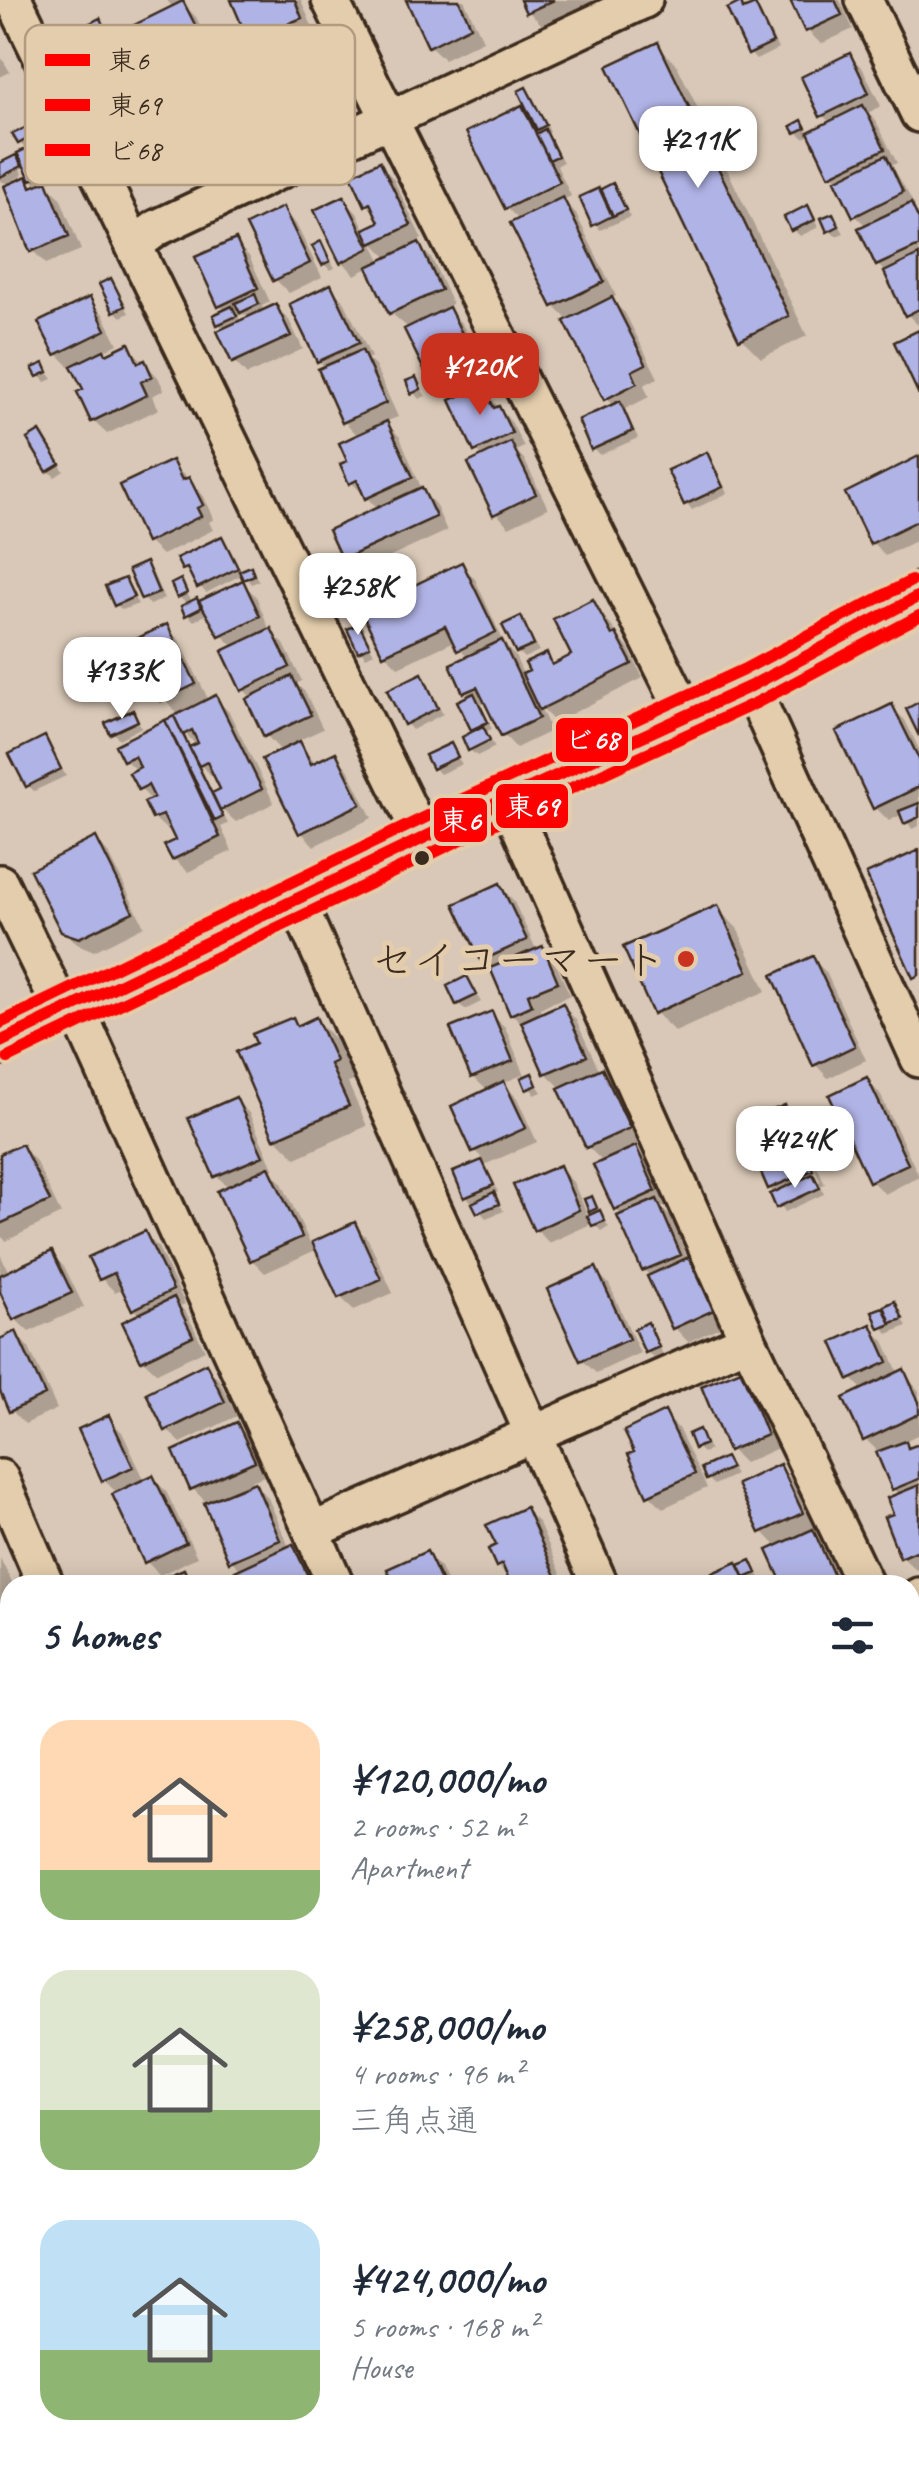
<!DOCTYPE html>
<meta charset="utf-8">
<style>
body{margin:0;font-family:Caveat,"Klee One",sans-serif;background:#f2f2f3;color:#1f2937;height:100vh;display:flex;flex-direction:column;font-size:38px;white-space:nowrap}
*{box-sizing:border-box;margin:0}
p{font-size:32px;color:#747a83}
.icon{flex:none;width:55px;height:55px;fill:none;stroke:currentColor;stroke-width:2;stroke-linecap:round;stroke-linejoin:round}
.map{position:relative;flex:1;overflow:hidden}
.side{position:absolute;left:0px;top:1575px;width:920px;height:890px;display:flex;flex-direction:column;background:#fff;border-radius:30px 30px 0 0;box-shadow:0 5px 25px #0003}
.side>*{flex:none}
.price{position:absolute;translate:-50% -85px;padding:0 22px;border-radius:20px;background:#fff;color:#222;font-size:32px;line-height:65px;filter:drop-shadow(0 2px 5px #0008)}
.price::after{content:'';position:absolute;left:50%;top:60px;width:30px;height:22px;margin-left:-15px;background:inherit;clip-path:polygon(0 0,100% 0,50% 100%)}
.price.on{background:#c8321e;color:#fff}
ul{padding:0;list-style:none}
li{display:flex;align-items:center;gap:30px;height:250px;padding:0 40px}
li span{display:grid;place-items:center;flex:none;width:280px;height:200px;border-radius:30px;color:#555}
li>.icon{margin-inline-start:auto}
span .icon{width:120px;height:120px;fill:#fffc;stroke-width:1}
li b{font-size:42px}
h2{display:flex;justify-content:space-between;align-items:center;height:120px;padding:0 40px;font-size:42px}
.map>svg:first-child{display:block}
.shadow{fill:#0003;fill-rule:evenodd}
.building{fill:#b0b3e5;stroke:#3b2a1e;stroke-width:2.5}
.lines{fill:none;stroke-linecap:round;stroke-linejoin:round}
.minor-casing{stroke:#3b2a1e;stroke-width:42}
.tertiary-casing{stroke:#3b2a1e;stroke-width:52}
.minor{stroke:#e3cdac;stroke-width:35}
.tertiary{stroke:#e3cdac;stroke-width:45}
.bus-1-casing{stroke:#e3cdac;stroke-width:20}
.bus-2-casing{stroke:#e3cdac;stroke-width:20}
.bus-3-casing{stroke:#e3cdac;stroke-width:20}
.bus-1{stroke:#f00;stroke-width:12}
.bus-2{stroke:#f00;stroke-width:12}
.bus-3{stroke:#f00;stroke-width:12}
.bus-dot{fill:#3b2a1e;stroke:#e3cdac;stroke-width:4}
.poi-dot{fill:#c8321e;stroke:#e3cdac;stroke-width:4}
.labels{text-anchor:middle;stroke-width:10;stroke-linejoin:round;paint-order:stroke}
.poi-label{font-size:42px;fill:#3b2a1e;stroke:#e3cdac;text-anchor:end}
.key{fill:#e3cdac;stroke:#b19c81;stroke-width:2.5}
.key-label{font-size:28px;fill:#3b2a1e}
.line-badge{stroke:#e3cdac;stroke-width:4}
.badge-label{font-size:28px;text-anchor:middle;font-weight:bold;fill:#fff}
</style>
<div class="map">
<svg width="919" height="2465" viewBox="0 0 919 2465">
<rect width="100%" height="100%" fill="#d9c8b7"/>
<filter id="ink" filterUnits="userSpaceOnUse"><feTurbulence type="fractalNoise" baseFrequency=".01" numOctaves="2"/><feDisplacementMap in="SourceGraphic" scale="20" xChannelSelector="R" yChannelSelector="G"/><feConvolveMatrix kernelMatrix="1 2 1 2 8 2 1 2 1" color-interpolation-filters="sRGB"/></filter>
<g filter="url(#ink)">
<path class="shadow" d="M166,0H184L181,2L196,17L222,68L160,98L147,85L174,8Z
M234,0H301L314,31L263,52L250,39Z
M408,0H464L483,40L444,59L430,46Z
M523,0H598L601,6L548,31L528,11Z
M793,0H840L853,29L821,44L807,30Z
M740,5L746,11L754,7L761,13L778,49L756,60L750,53Z
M100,22L111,38L83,51L76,45Z
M321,34L335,48L360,106L310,128L297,115Z
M657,45L677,65L807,336L761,358L741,338Z
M0,55L10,72L0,77Z
M850,56L863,69L881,106L868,113L876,121L897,163L892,165L915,206L912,208L919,215V326L907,314L888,275L878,265L862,230L867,227L855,215L812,134L804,138L797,132L801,123L810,134L831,123L822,115Z
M526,90L532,96L550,132L547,134L563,162L557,166L571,196L563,200L576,214L616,296L610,299L625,313L658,378L644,385L649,397L625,409L638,438L600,455L593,449L614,407L606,398L569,321L554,306L520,221L507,208L521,108L534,120Z
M24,131L35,147L43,144L49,150L62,175L45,183L60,197L81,250L46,264L32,250L6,183L0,181V166L17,162L23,175L9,182L10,185L26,179L38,190L29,172L28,151L20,143Z
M379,164L393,178L422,239L415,242L432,259L452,304L446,307L462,324L485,370L444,390L430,377L406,326L391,313L370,267L355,275L342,261L343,199L357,213L366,231L382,223L367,204ZM372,242L389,259L382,262Z
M613,186L630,217L600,230L582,199Z
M807,208L819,227L800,236L794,230Z
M282,210L296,224L322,277L289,293L275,279Z
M833,215L844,233L836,236L829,230Z
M235,242L249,256L270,302L262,306L264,312L276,307L289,320L303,349L247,375L234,361L225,330L219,324L226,312L220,305ZM245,314L249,318L241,322L238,316Z
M320,244L326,251L335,268L330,270L324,264Z
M111,281L129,313L121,317L115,311Z
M330,287L344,301L371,357L367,359L375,366L398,417L385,422L400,437L423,492L435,504L447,531L358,572L344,558L379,510L351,482L350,462L359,437L344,421L326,368L319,361Z
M89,300L103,314L118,344L102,352L107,357L128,346L158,377L164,390L152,396L159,409L107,434L93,421L86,390L74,365L70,367L57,354Z
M43,366L53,379L46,382L39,376Z
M415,380L426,396L419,399L413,392Z
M482,388L512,423L524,447L516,451L524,459L548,508L509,527L496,513L484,458L476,450Z
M40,434L64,471L55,477L49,471Z
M706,455L728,493L692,510L686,504Z
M919,459V539L885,556L872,542Z
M172,463L202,494L214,519L209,522L213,530L162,555L148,542Z
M222,539L242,573L251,569L259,581L251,584L243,574L206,593L184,568Z
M146,565L152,571L164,599L150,605L144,599Z
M462,565L475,579L506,647L515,656L524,676L546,656L556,665L574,656L593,602L629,649L643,678L555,722L540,707L551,731L516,748L503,734L485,702L481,704L492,729L485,732L495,747L477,756L470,750L477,732L473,728L471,697L465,692L468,659L455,641L398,667L385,654Z
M124,581L138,604L122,610L116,604Z
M180,582L193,603L199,604L242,583L256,596L270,631L284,644L302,681L296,684L305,692L323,729L297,741L316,764L335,755L348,769L372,818L314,846L301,832L282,752L267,736L249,700L252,698L243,689L235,648L221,634L209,613L194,621L187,614L188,605L179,597Z
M521,619L539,651L524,658L518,652Z
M167,627L180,641L209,701L215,698L229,712L274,803L236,822L220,808L228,824L221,827L232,851L188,872L174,859L178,841L173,829L168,831L154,818L152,801L140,788L137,771L125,760L118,746L179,716L160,693L156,694L142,680ZM184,732L197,746L191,749ZM199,764L214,778L217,777L223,790L214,795Z
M358,627L374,653L366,657L360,650Z
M421,676L443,714L412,730L406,723Z
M891,707L905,720L919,749V826L912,829L903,814L889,821L875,807Z
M132,713L142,727L119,739L112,732Z
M45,739L66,776L34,791L28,785Z
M450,746L462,764L440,774L434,768Z
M96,840L109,854L144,926L94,951L77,944L63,930Z
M500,886L513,900L537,951L542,949L555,962L570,995L540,1008L542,1015L563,1006L576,1020L600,1072L615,1085L642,1142L633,1146L649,1162L668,1204L661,1208L670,1216L688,1259L702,1273L726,1324L688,1342L675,1328L650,1276L644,1270L623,1216L616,1209L604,1163L588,1147L561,1088L546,1073L526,1027L512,1014L494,972L483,960Z
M717,908L737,928L766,991L675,1032L655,1012Z
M813,959L826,972L866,1060L828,1078L815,1064Z
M467,979L481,1002L465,1010L459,1004Z
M491,1014L505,1027L526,1078L531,1076L542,1092L535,1095L522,1075L503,1083L517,1098L537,1142L484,1165L498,1192L492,1195L504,1211L486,1218L467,1197L456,1174L485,1161L474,1150L488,1091L473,1077Z
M292,1020L300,1028L316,1020L336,1040L354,1081L348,1083L367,1126L296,1158L276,1138L259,1045Z
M867,1080L880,1094L919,1176L885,1194L871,1181Z
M236,1100L249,1113L274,1170L270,1171L282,1183L311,1245L355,1225L368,1239L393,1293L354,1310L340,1297L318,1249L265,1273L252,1260L229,1188L217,1176Z
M785,1108L798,1121L825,1184L820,1186L824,1194L785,1212L770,1188ZM789,1120H795L820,1181L816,1183Z
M22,1147L35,1160L61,1214L6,1241L0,1235V1157Z
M559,1168L573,1182L589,1218L596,1215L591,1210V1199L609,1227L601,1231L593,1223L549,1243L536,1229Z
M144,1234L158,1247L185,1304L180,1306L187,1314L205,1350L157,1373L143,1360L141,1316L134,1308L124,1288L115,1292L101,1278Z
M0,1254L9,1273L52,1254L65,1268L84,1307L29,1332L15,1319L0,1286Z
M595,1270L609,1284L640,1353L596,1373L582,1360Z
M894,1304L907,1326L888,1334L875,1312Z
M647,1325L663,1354L654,1358L647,1352Z
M870,1327L884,1341L899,1374L903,1372L919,1391V1434L903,1442L911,1450L919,1447V1569L916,1570L902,1557L896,1515L901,1496L894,1489L880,1453L865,1439L864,1391L851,1378Z
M16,1334L29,1348L57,1409L25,1424L11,1410L0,1385V1342Z
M206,1366L219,1380L237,1416L181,1443L167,1430Z
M740,1373L754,1386L778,1448L744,1463L730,1449Z
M664,1414L678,1428L707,1488L663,1508L650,1495L631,1456L637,1453Z
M108,1418L122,1432L145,1481L152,1478L166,1491L197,1557L160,1575L146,1561L118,1494L104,1480Z
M237,1425L250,1439L267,1475L251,1481L268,1498L290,1549L293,1547L306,1561L317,1585H245L242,1571L231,1560L206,1502L192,1488Z
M698,1432L710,1450L703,1453L696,1447Z
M725,1460L735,1475L714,1485L708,1478Z
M780,1467L793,1481L815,1527L809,1529L826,1546L844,1585H786L778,1548L762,1531Z
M525,1510L539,1523L566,1585H514L498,1566L499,1547Z
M427,1554L440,1568L448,1585H398Z
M0,1558L13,1585H10V1600L1,1604L10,1616V1722L0,1710Z
M750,1563L761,1579L753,1585H699L737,1565L740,1568Z
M910,1727L918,1743L910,1747Z
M911,1753L919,1761L917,1843L910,1836Z
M10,1874V1968L0,1946V1878Z
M919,1979V2060L910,2046V1984Z
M0,2039L10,2062V2109L0,2113Z
M910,2098L918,2111L910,2114Z
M0,2280L10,2303V2332L0,2336Z
M910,2347L919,2368V2377L910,2381Z
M919,2396V2465H909L899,2455H910V2400Z
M211,2455H270L276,2465H191Z
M285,2455H328L333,2465H290Z
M538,2455H603L608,2465H542Z
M644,2455H701L705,2465H649Z
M797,2455H846L850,2465H801Z"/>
<path class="building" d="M231,0H295L302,18L248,40Z
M406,0H459L471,26L428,47Z
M520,0H554L526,13Z
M790,0H835L842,15L805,32Z
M183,1L210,54L145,86L118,33Z
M741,2L743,9L755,4L773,43L748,55L727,9Z
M100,18L106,32L74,47L68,34Z
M658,42L789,316L739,340L607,66Z
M850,53L869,93L820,117L801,77Z
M526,87L546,125L537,130L518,91Z
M522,105L560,182L505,209L466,132Z
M863,105L885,149L829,176L808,132Z
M802,120L806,128L795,133L791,126Z
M25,128L29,138L18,144L12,134Z
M545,129L558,156L549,160L536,134Z
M43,141L57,169L31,180L17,153Z
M16,155L22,166L0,177V163Z
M886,155L903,192L853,217L835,180Z
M380,161L411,225L371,244L364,229L379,222L370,203L365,206L351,175Z
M27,176L31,187L47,181L69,236L30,252L4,186Z
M613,183L626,210L613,216L601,189Z
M599,188L612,216L592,226L579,197Z
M344,196L370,248L340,263L314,210Z
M563,197L604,282L552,307L510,223Z
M911,203L919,220V246L876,266L858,228Z
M808,205L815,220L791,231L784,217Z
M283,207L310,263L273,281L246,225Z
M833,213L839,226L827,232L821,218Z
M236,239L258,288L218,307L195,257Z
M321,241L330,261L322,265L312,246Z
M419,242L441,290L389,314L367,267Z
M919,255V309L905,316L884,272Z
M111,278L125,306L113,312L99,284Z
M331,284L359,343L317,362L289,304Z
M255,294L259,304L240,313L235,303Z
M90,297L106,330L55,355L38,322Z
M612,297L646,364L632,371L637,383L604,400L564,321Z
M276,304L291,336L232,363L217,331Z
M232,306L237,316L217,325L213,315Z
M449,307L473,356L428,378L404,329Z
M919,330V395L894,342Z
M129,343L138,363L145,360L152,376L141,382L147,395L91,422L77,392L83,389L71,366L104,350L106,354Z
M362,350L386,403L342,423L318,369Z
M44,363L48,372L37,377L32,368Z
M416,377L421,389L411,394L406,381Z
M483,385L494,408L499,406L512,433L474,452L450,400Z
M620,401L633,431L591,450L578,420Z
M387,421L413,477L365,499L357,480L349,484L340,464L347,461L339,443Z
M40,431L60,464L47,472L27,439Z
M511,442L536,494L493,515L468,463Z
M707,452L723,487L684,505L667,470Z
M919,456V520L870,544L845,493Z
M172,460L182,480L189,477L203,505L197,508L201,516L146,543L119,485Z
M422,487L436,517L342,560L328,530Z
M222,536L238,568L197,588L187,568L182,570L176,558Z
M146,562L159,593L141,600L128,570Z
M462,562L496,632L457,651L445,626L383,655L361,611Z
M251,566L254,575L243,580L239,571Z
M125,578L134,597L114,606L105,586Z
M181,579L187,593L177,598L171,584Z
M243,580L260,616L219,636L199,601Z
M197,598L201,608L185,616L181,606Z
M593,599L612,635L616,633L632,664L539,710L522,674L529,671L525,663L547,653L552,665L571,655L553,619Z
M521,616L534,645L516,653L502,625Z
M167,624L196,684L161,701L150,677L140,682L123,645Z
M359,624L370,646L358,652L347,629Z
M271,628L290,667L241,691L222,651Z
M502,640L539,718L501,736L477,687L463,693L450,664Z
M422,673L438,708L404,725L387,690Z
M292,676L311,715L264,737L246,699Z
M474,693L488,722L471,730L457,701Z
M216,695L262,789L220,810L212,793L220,789L207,762L199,766L189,747L198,743L192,730L183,735L174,716Z
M919,702V736L906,709Z
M892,704L919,759V787L873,809L836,731Z
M133,710L138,721L110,734L105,723Z
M174,716L223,817L215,821L165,720Z
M165,720L220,837L172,860L164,845L175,840L163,815L152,819L144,802L154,797L148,785L138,790L129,773L140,767L134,756L123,761L115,745Z
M483,726L490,740L468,751L462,737Z
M45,736L61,769L26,787L9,754Z
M300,741L311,764L336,752L361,804L299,834L262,759Z
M451,743L458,757L432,769L425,755Z
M919,803V817L904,824L899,811Z
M96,837L133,912L79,938L61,932L30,870Z
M919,850V975L913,978L866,874Z
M500,883L527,940L481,961L454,904Z
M718,905L748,971L653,1014L623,947Z
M543,946L558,982L528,994L532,1005L510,1015L490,968Z
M813,956L855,1046L813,1066L772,975Z
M467,976L477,995L456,1005L447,986Z
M563,1003L587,1056L544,1074L521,1022Z
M492,1011L513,1061L471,1078L450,1028Z
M293,1017L297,1026L316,1017L336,1061L330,1064L349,1106L274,1139L236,1052L256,1043L252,1034Z
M602,1068L630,1128L586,1148L558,1088Z
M532,1073L537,1085L526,1090L521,1078Z
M867,1077L908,1164L869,1182L829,1095Z
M504,1081L526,1128L472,1152L451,1106Z
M236,1097L263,1156L214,1177L188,1118Z
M785,1105L813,1170L768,1189L740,1124Z
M22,1144L50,1201L0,1224V1154Z
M636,1146L656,1191L614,1210L593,1165Z
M482,1160L494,1185L464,1198L453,1172Z
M560,1165L579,1210L534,1231L513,1185Z
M269,1167L302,1237L250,1261L217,1191Z
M813,1174L820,1188L776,1208L770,1194Z
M494,1192L499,1204L477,1213L472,1203Z
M592,1196L597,1208L589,1212L584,1199Z
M657,1199L681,1255L642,1271L617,1216Z
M600,1210L605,1221L592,1226L587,1216Z
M355,1222L381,1279L338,1298L312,1242Z
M145,1231L173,1290L132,1310L114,1273L99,1280L88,1257Z
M52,1251L72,1293L13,1320L0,1292V1275Z
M689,1257L714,1310L672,1329L647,1276Z
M596,1267L629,1339L580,1361L547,1289Z
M174,1297L193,1336L141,1361L122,1322Z
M895,1301L903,1319L891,1323L884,1306Z
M883,1307L891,1324L879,1329L872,1311Z
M648,1322L659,1347L645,1353L634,1329Z
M871,1324L888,1362L849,1380L832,1342Z
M16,1331L45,1395L9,1412L0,1391V1339Z
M206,1363L225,1402L165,1431L146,1393Z
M904,1369L919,1402V1414L863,1441L843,1398Z
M741,1370L767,1435L728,1451L701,1386Z
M665,1411L695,1474L647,1496L628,1454L634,1452L624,1431Z
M109,1415L133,1467L102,1481L78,1429Z
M237,1422L255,1461L190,1490L173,1451Z
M699,1429L705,1444L694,1449L688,1434Z
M906,1441L908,1448L919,1444V1479L892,1490L876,1452Z
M725,1457L731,1468L706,1480L701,1468Z
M780,1464L803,1513L760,1533L737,1484Z
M153,1475L186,1543L144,1563L112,1494Z
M255,1482L280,1540L229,1562L204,1503Z
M919,1485V1550L900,1558L884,1517L893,1514L887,1498Z
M526,1507L560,1585H511L502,1564L496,1567L488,1549L496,1545L486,1525Z
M813,1529L838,1585H783L767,1550Z
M293,1544L312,1585H242L235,1571Z
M427,1551L443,1585H395L387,1569Z
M751,1560L757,1573L745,1578L739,1565Z
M737,1562L748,1585H696L694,1581Z
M184,1569L191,1585H146Z
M0,1605L10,1625V1645L0,1650Z
M10,1654V1709L0,1714V1659Z
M912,1750L919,1765V1822L910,1827Z
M10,1762V1796L0,1800V1766Z
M10,1871V1923L0,1927V1875Z
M10,1928V1974L0,1952V1932Z
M919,1977V2030L910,2035V1981Z
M0,2052L10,2074V2090L0,2094Z
M919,2154V2166L912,2169L910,2158Z
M10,2178V2200L1,2182Z
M10,2225V2265L0,2243V2229Z
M4,2301L10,2323L0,2327V2303Z
M919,2394V2444L910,2448V2398Z
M206,2455H263L267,2465H185Z
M282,2455H316L295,2465H287Z
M535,2455H594L599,2465H540Z
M642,2455H695L696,2457L677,2465H646Z
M794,2455H840L843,2463L799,2465Z"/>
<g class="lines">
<defs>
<path id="minor" d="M14,0L423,839
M330,0L687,716
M864,0L919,114
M134,245L157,228L644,0
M751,686L919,1059
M507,798L748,1340L865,1585
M0,883L63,1012
M296,899L600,1585
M75,1005L336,1585
M0,1478L46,1585
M312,1531L748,1340
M910,1601L919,1596
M910,1687L919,1708
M0,1822L10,1817
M910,1873L919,1869
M0,2154L10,2149
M910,2282L919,2302
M720,2455L725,2465
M20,2465L40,2455"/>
<path id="tertiary" d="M0,1042L469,816L751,686L919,596"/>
</defs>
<use href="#minor" class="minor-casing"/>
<use href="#tertiary" class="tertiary-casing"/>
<use href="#minor" class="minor"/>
<use href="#tertiary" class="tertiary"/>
<defs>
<path id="bus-1" d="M0,1042L469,816L751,686L919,596"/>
<path id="bus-2" d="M8,1058L476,832L758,702L919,616"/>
<path id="bus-3" d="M0,1023L461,800L743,670L911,581"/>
</defs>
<use href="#bus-1" class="bus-1-casing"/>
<use href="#bus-2" class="bus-2-casing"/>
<use href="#bus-3" class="bus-3-casing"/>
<use href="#bus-1" class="bus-1"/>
<use href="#bus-2" class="bus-2"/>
<use href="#bus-3" class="bus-3"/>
</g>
</g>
<circle class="bus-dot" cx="422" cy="858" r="9"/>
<circle class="poi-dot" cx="686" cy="959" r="10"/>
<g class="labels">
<g class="poi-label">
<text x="666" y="974">セイコーマート</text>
</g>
</g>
<rect x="25" y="25" width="330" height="160" rx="15" class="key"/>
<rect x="45" y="54" width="45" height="12" fill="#f00"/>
<rect x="45" y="99" width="45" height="12" fill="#f00"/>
<rect x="45" y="144" width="45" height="12" fill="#f00"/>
<g class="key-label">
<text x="108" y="70">東6</text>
<text x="108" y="115">東69</text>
<text x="108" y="160">ビ68</text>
</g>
<g class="line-badge">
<rect x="554" y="716" width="76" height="48" rx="10" fill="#f00"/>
<rect x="494" y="782" width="76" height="48" rx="10" fill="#f00"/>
<rect x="432" y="796" width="57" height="48" rx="10" fill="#f00"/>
</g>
<g class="badge-label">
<text x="592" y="749">ビ68</text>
<text x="532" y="816">東69</text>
<text x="460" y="830">東6</text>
</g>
</svg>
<b class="price" style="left:698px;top:191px">¥211K</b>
<b class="price on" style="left:480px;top:418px">¥120K</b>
<b class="price" style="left:358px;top:638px">¥258K</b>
<b class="price" style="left:122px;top:722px">¥133K</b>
<b class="price" style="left:795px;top:1191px">¥424K</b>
<section class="side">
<h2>5 homes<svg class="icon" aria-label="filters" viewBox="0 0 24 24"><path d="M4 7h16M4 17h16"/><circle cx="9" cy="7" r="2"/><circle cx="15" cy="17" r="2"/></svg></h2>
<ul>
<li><span style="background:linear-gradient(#ffd9b3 75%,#8fb573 0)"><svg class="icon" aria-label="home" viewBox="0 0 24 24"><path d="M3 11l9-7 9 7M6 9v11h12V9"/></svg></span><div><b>¥120,000/mo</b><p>2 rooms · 52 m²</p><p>Apartment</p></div></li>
<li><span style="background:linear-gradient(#dfe7d0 70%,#8fb573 0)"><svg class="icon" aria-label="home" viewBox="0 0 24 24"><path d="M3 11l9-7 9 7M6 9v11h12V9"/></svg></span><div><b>¥258,000/mo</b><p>4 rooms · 96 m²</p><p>三角点通</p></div></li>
<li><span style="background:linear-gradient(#bfe0f5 65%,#8fb573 0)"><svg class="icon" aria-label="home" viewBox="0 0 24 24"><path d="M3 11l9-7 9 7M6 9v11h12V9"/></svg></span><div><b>¥424,000/mo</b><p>5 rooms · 168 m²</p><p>House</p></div></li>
</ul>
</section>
</div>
